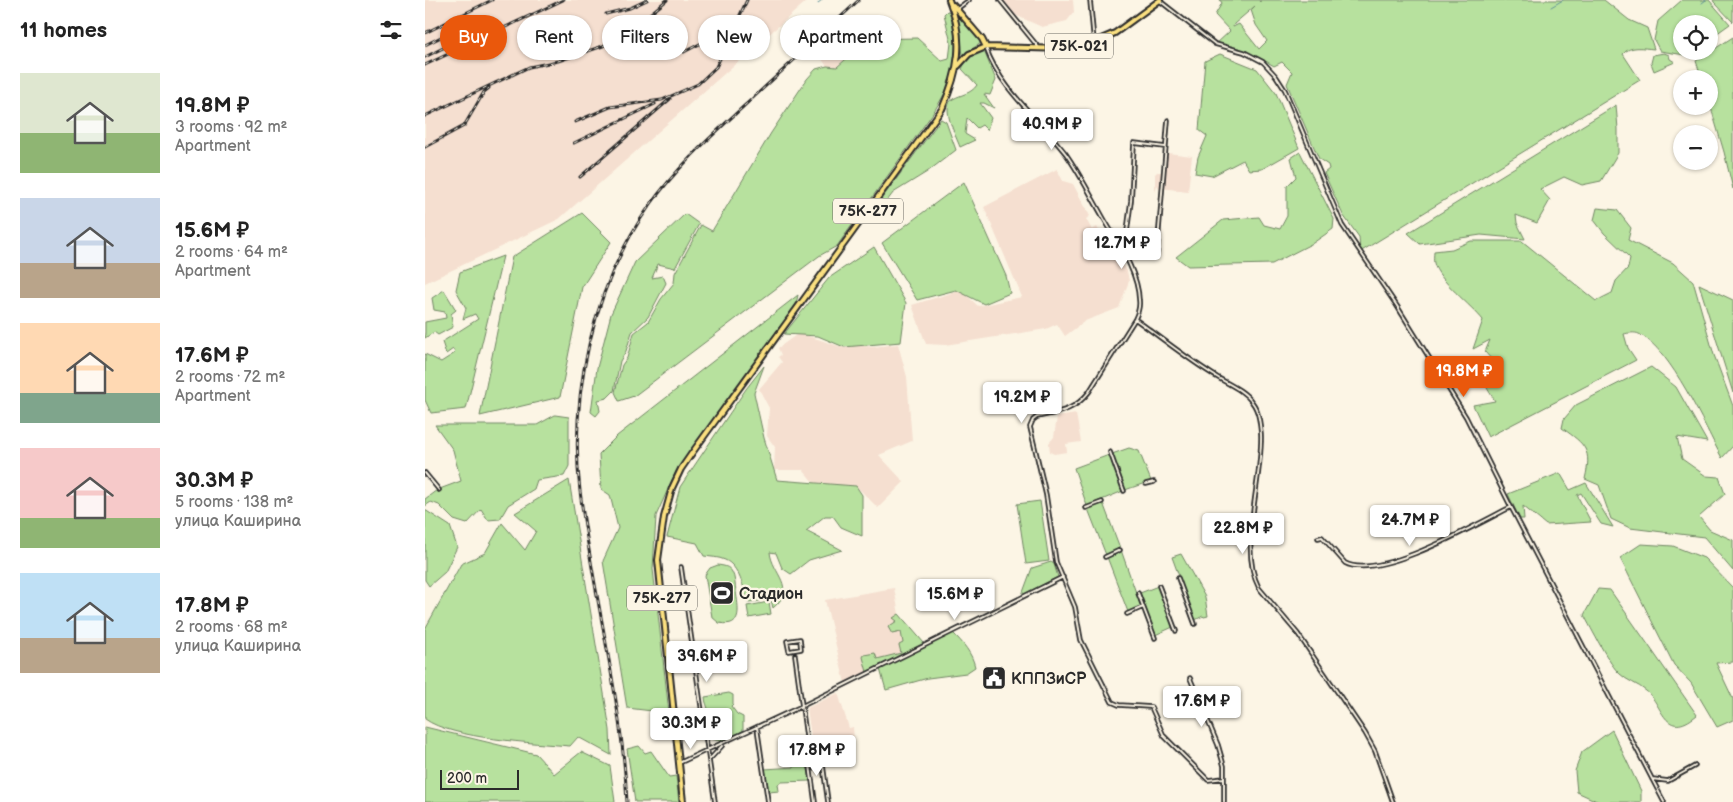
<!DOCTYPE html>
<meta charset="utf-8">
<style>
body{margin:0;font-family:"Balsamiq Sans",sans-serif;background:#f2f2f2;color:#222;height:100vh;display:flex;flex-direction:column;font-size:19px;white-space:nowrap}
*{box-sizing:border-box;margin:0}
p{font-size:16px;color:#767676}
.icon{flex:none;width:28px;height:28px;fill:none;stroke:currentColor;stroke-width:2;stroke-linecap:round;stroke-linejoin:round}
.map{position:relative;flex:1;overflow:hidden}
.side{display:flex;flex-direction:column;background:#fff;width:425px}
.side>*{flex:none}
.hud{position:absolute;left:15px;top:15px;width:475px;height:45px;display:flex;gap:10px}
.buttons{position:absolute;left:1248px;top:15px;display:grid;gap:10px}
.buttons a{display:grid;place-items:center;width:45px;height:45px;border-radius:50%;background:#fff;box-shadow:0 1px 4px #0004;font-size:25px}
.scale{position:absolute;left:15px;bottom:12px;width:79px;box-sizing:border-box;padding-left:5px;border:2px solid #2b2b2b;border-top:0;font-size:14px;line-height:18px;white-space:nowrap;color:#2b2b2b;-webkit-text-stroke:4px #fcf5e5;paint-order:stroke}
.price{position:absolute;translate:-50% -42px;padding:0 11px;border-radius:5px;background:#fff;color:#222;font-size:16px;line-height:32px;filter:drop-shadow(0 1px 2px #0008)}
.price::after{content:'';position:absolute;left:50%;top:30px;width:15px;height:11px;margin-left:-8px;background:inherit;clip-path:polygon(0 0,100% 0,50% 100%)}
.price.on{background:#ea580c;color:#fff}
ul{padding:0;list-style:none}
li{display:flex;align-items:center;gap:15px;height:125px;padding:0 20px}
li span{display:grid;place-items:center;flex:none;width:140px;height:100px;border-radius:0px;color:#555}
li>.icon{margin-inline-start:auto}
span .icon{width:60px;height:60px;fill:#fffc;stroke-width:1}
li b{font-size:21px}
h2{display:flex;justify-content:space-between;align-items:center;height:60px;padding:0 20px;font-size:21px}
.pill{padding:0 18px;border-radius:22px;background:#fff;box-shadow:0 1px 4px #0004;font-size:18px;line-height:45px}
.pill.on{background:#ea580c;color:#fff}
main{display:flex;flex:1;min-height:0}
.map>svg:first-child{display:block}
.built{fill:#f5dfd0}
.green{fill:#b7e19e;stroke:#718664;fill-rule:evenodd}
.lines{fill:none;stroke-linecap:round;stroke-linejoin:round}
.stream{stroke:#639499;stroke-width:1}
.street-casing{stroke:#2b2b2b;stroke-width:5.5}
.primary-casing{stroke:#2b2b2b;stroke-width:8}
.street{stroke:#fcf5e5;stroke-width:2}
.primary{stroke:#fbe080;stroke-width:4}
.rail-casing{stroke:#2b2b2b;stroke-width:3}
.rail{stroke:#fcf5e5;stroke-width:1;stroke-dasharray:4;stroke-linecap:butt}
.labels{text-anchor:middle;stroke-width:4.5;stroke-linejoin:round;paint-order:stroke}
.shield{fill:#fcf5e5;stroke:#6a6863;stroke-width:1}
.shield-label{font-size:15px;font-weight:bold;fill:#2b2b2b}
.poi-label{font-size:16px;font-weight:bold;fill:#2b2b2b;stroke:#fcf5e5;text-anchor:start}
</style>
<main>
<section class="side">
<h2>11 homes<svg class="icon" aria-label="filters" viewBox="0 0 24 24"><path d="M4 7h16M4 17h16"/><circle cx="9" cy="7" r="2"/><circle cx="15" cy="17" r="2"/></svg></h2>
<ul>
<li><span style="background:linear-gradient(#dfe7d0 60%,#8fb573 0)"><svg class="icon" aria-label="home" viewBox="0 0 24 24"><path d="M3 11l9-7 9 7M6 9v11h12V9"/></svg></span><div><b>19.8M ₽</b><p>3 rooms · 92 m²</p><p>Apartment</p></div></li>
<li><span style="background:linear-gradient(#c9d6e8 65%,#b9a48a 0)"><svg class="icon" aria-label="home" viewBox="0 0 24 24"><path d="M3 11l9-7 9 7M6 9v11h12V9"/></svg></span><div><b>15.6M ₽</b><p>2 rooms · 64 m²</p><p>Apartment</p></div></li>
<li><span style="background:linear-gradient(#ffd9b3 70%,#7fa58c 0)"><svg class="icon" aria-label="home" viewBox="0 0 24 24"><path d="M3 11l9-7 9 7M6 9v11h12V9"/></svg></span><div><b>17.6M ₽</b><p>2 rooms · 72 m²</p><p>Apartment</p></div></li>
<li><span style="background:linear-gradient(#f6c9c9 70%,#8fb573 0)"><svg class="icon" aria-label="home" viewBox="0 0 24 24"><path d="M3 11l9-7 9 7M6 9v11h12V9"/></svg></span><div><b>30.3M ₽</b><p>5 rooms · 138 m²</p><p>улица Каширина</p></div></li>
<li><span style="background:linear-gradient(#bfe0f5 65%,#b9a48a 0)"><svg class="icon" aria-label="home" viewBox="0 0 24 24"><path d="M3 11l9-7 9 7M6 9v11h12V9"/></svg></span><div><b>17.8M ₽</b><p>2 rooms · 68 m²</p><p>улица Каширина</p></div></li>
</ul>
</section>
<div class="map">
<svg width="1308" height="802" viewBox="0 0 1308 802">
<rect width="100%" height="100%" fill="#fcf5e5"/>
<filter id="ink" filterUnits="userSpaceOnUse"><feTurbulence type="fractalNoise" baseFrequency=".02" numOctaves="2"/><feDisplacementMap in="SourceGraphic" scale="10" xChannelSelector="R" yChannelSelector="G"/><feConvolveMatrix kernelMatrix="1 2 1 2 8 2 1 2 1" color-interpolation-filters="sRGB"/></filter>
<g filter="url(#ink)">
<path class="built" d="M0,0H383L134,219L0,283Z
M577,0H648L649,12L642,21L617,27L590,15Z
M413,34L422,35L429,43L428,53L412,67L402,66L395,57L397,48Z
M743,153L767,156L763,191L734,188L732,185L730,192V174L732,172H740Z
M632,169L638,181L648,184L665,216L661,219L667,230L672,227L685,250L689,248L702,271L704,281L694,308L660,321L640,336L632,324L621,329L520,345L501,344L487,305L536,290L553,306L597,297L559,207Z
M374,333L420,348L432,345L447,347L473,344L482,377L487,441L454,455L479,482L453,508L431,486L389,483L378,470H349L350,447L342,436L344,408L334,389L357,362L353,357L356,355L353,348Z
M651,414L656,442L641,444L642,452L629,454L625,452L624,443L629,437L632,417Z
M469,588L474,614L499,643L420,683L400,600Z
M413,693L424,728L428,727L429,740L425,746L388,751L382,708Z"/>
<path class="green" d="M795,0H834L835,2V0H1179L1204,20L1222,28L1229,49C1218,48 1205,45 1198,54L1215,80L935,252L934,237L918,215L899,173L904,169L903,165L894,159L862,84L867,72L857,62L849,66C830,54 813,48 791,44L805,31L790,15L797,3ZM830,6L826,10L831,25L842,41L834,49L814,24L808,27L809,24Z
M1257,0H1284L1305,24L1284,39V24H1256V51H1265L1260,55L1235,51L1229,40L1233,21Z
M1288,0H1308V22L1289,2Z
M522,11L526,12C529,30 535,53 530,71C525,85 516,100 508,113L412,246L394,256L209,396L194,401L190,392L197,365L202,358L209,333L223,322L236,299L249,283L250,273L276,225L287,231L346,133L382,79L391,69L402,66L412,67L428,53L429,43L440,39L492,38L517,61L524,59L526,43L519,14Z
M532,15L555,40L556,43L538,55Z
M1308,37V189L1299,152L1284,101V79H1277L1271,61Z
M559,51L571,80L565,95L559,94L569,108L559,103H555L566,118L562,130L557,125L552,128L542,118L540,134L550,140L535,147C531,136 515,106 528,99C537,94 546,94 552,85L537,69L542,58Z
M1239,53L1244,55L1245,59L1250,62L1229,71L1226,63L1228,55Z
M795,54L832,69L851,93L874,148L837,169L824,170L818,160L787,176L770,173L773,157L782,136L774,130L780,61Z
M1191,105L1193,129V153L1176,181L1157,185L1139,177L1115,189L1125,200L1112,223L1091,215L1092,223L1100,239L1056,235L995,244L983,233Z
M516,119L521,122L531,150L502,172L468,193L447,221L443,217Z
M875,152L909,219L908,229L888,243L847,264L763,266L751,257L798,220L834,217L839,225L855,229L862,216V186L871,177L866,158Z
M539,182L581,276L585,293L559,304L531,290L492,300L457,243Z
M1172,208L1192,210L1206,228L1203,240L1248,263L1268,281L1289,355L1308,406V446L1297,458C1280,427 1246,349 1214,334C1210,332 1203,333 1199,334L1203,348L1211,360L1063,437L1048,405L1070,401L1062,388L1069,372L1067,367L1068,361L1060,352L1065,340L1048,349L1058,320C1047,306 1012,279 1009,263C1008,260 1009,255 1009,251L1027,249L1046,241H1097L1171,301L1187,293L1191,281L1203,268L1205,258L1179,233L1169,220Z
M157,213L186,242L157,287L135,397L55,416L87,257Z
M260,214L274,224L250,268L233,264L227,278L238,276L241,283L223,317L207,332L201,351L195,361L189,391L182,398L173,400L175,411L171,416L166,412L172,368L186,314L210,262Z
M449,247L481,303L476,342L419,347L393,336L359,334L404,278Z
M78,256L41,409L6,413L0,400V354L16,362L30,353L28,349L21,354L17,342L53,319L50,314L38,319L41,308L31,290L35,272Z
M1274,284L1308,300V393Z
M19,290L31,310L26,314L28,327L13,335L9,332L0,338V322L21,318L20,312L9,310L7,298Z
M373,295L371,304L251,471L231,516L228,569L244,713L202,708L178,561L193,528L185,495L176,489L174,454L192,436Z
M339,366L329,393L339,438L352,480L431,486L437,495V536L416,527L408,516H400L381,531L417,550L384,560L366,574L357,568L351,553L345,552C347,574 373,587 348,608L346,600L323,602C319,589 314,566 300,560C294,557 285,557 279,556L272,543L242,537L255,487L321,389Z
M1226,367L1251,387L1282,442L1252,437L1257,459L1281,476L1294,477L1300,494L1274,517L1285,530L1308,540V571L1279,537L1205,528L1186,519L1174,485L1160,479C1167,450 1161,445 1137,428L1139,419L1151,405Z
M130,415L144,417V466L139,476L112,480L109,489L83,505L75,519L63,520L56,509L42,524L29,520L14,505L6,502L0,506V499L12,490L36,481L28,450L10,425H112Z
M704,448L714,451L726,481L700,490L687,454Z
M684,455L698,491L662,506L649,468Z
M1135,473L1145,490L1161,483L1188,527L1176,524L1156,493L1152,495L1166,522L1121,525L1098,506L1099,519H1095L1083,494Z
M144,480L185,730L186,755L153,737L145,746C110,743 27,739 0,719V629L36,564L60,553L77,523L100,550L111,531L90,513Z
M615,501L624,561L601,564L592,504Z
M678,503L695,548L681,555L663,509Z
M0,510L25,526L32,547L20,572L4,586L0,580Z
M1216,544L1248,546L1279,558L1308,588V662L1291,663L1308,699V720L1292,727L1266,683L1249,665L1195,558Z
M696,550L716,607L703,612L682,557Z
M756,554L780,597L783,616L779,617L778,616L770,620L747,557Z
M626,562L629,564L633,577L597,595L607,568Z
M293,565C298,566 304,566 307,572C310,577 310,585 311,591C313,607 319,628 294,623L287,617L280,575L285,568Z
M733,586L748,627L730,635L715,593Z
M1173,589L1185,590L1272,715C1239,742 1238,704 1221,691C1213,684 1202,681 1195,674C1185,666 1166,628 1159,615Z
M344,602L346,614L324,618L322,606Z
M474,614L499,643L442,672L438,657L439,655L450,653L452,659L476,653L474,645L478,643L476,632L467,634L463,627L472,621L468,618Z
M528,633C538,643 547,653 550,667L541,673L503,678L461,690L455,669Z
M304,693L308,695V704L306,706L312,714L318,717V731C306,737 296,745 284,737C281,726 285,719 283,710C283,706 280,703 280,697Z
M0,727L111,754L129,774L156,752L185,766L190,802H0Z
M1187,730L1216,791V802H1174L1152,792L1150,771L1157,752Z
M214,746L220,753L226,751L244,777L251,776L254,802H210L202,749Z
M381,756L385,781L356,782L353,784L354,791L344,792L340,769L370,767L369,757Z"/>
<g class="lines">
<path class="stream" d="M393,3L397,0
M1277,3L1281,0
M1126,7L1138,0"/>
<defs>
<path id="street" d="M575,0L614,48
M665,0L669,42
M735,1L790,44L819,52L838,62L851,76L860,90L917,225L972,306L1041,417L1086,507L1239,802
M532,9L544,0
M561,48C576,90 614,119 641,154C655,174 666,196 678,217C692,242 713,271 714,300C715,307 713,313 710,319L664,392C649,411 634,412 612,417L608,420L605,427L621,495L631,562L650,607L656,640L687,702L694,705L726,707L739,736L783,780L799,778
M692,240L702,233
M699,255L732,253L743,120
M699,255L706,201L709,143L740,147
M710,319C735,337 760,357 787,374C800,383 818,389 827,402C834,411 835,423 836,434C838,478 813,549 834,588L873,634L940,733L950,751L968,802
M685,452L699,491
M0,473L14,490
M721,484L729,482
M661,508L677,502
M893,538L897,537L920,563C954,581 1052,524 1086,507
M680,557L695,550
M256,567L290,802
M753,578L770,624
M734,586L751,631
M713,593L730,638
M702,614L718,607
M375,639L376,649L364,651L362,641Z
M370,655L390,802
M765,678L793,745L799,766V802
M332,727L343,802
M396,751L403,802
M285,759L297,746
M254,763L377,706L638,577
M1227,779L1243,781L1270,766"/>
<path id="primary" d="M528,5L557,39L561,47
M533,66L544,54L561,47L640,49L667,43L690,33L735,0
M258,802L233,560L239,517L247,488L256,469L267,453L517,109C534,71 540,40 524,0"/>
</defs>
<use href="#street" class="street-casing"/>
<use href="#primary" class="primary-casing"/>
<use href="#street" class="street"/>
<use href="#primary" class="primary"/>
<defs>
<path id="rail" d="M181,14L205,8L222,0
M0,33L67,0
M0,45L32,29
M259,52L300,31L309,22
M0,57L46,34
M0,65L138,0
M0,116L104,67L133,61L178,46L209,27L242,0
M150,122L185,107L237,100L273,84L291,67L322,0
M149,143L230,104
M0,147L39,126L59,92L64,88
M155,177L245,99
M202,802C197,697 168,595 155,491C144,397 168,286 223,208C252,166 292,131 330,96C365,64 399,32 434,0"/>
</defs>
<use href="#rail" class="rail-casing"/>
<use href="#rail" class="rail"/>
</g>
</g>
<defs>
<symbol id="stadium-square" viewBox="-11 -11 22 22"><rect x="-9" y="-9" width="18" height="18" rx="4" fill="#2b2b2b" stroke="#fcf5e5"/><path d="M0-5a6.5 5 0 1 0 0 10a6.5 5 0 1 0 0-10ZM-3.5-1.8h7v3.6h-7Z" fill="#fff"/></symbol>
<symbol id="civic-square" viewBox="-11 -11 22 22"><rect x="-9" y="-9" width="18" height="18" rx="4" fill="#2b2b2b" stroke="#fcf5e5"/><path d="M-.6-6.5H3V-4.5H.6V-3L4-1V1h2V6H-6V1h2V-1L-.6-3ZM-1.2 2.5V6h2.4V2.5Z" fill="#fff"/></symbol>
</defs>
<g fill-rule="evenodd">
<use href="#stadium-square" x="283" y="579" width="28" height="28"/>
<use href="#civic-square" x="555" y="664" width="28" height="28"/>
</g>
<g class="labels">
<g class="shield">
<rect x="620" y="33.5" width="68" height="25" rx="4"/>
<rect x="408" y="198.5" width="70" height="25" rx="4"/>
<rect x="202" y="585.5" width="70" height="25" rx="4"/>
</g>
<g class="shield-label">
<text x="654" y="51">75К-021</text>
<text x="443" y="216">75К-277</text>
<text x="237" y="603">75К-277</text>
</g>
<g class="poi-label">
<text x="314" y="599">Стадион</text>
<text x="586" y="684">КППЗиСР</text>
</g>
</g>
</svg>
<div class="buttons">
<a><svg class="icon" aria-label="locate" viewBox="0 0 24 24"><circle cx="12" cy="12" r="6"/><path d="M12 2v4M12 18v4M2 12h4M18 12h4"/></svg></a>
<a>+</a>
<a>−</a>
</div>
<div class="scale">200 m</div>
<b class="price" style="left:627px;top:151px">40.9M ₽</b>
<b class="price" style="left:697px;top:270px">12.7M ₽</b>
<b class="price on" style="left:1039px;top:398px">19.8M ₽</b>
<b class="price" style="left:597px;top:424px">19.2M ₽</b>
<b class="price" style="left:985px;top:547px">24.7M ₽</b>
<b class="price" style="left:818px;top:555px">22.8M ₽</b>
<b class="price" style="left:530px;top:621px">15.6M ₽</b>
<b class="price" style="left:282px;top:683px">39.6M ₽</b>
<b class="price" style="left:777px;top:728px">17.6M ₽</b>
<b class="price" style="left:266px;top:750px">30.3M ₽</b>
<b class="price" style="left:392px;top:777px">17.8M ₽</b>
<div class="hud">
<a class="pill on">Buy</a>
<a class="pill">Rent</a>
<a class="pill">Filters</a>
<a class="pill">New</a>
<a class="pill">Apartment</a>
</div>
</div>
</main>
